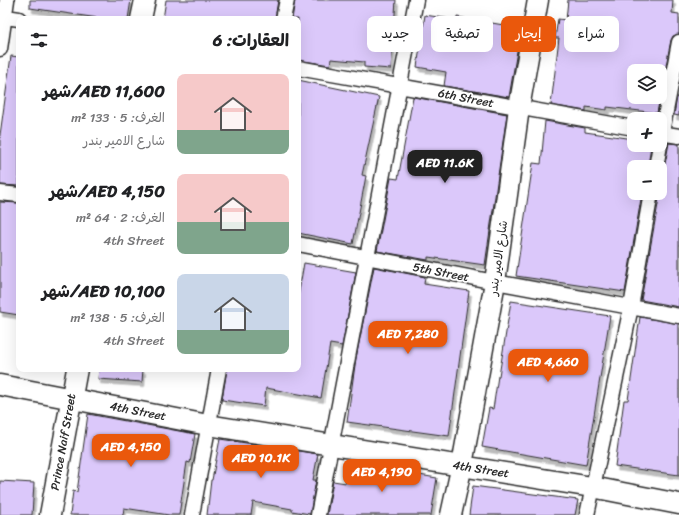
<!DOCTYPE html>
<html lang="ar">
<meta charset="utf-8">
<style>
body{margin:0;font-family:Sriracha,"Playpen Sans Arabic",sans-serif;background:#f6f6f6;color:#202124;direction:rtl;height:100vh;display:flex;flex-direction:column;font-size:15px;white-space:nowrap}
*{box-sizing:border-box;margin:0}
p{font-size:13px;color:#757577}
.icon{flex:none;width:22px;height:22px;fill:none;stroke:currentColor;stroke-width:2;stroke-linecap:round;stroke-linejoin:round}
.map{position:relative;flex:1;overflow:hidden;direction:ltr}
.panel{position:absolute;left:16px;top:16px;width:285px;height:356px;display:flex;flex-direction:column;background:#fff;border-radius:8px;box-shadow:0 4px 16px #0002;direction:rtl}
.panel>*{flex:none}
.guide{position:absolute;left:313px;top:16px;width:306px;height:36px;direction:rtl;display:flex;gap:8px}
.buttons{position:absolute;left:627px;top:64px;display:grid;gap:8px}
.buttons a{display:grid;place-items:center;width:40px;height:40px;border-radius:8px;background:#fff;box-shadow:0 4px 16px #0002;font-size:20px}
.price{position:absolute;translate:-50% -34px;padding:0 9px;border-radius:8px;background:#ea580c;color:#fff;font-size:13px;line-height:26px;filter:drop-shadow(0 1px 2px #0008)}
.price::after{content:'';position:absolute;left:50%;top:24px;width:12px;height:9px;margin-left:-6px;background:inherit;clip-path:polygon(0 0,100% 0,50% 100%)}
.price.selected{background:#222;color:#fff}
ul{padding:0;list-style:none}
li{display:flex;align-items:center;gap:12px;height:100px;padding:0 12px}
li span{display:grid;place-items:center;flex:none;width:112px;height:80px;border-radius:8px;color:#555}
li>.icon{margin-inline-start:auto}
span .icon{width:48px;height:48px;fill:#fffc;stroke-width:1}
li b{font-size:17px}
h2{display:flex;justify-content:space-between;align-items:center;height:48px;padding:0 12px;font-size:17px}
.pill{padding:0 14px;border-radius:8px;background:#fff;box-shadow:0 4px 16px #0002;font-size:14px;line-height:36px}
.pill.selected{background:#ea580c;color:#fff}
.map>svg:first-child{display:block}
.building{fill:#dbc8fa;stroke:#2b2b2b;filter:url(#shadow)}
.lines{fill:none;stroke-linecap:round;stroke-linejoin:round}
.street-casing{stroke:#2b2b2b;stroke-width:17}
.secondary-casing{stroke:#2b2b2b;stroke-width:23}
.street{stroke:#fff;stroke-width:14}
.secondary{stroke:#fff;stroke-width:20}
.labels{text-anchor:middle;stroke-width:3.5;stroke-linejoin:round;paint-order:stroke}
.street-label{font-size:12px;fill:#2b2b2b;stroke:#fff}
</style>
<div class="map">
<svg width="679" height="515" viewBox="0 0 679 515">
<defs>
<filter id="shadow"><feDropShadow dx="2.5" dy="4.5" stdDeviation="0" flood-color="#0004"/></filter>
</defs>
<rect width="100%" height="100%" fill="#fff"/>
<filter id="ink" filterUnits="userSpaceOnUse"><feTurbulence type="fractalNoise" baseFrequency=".025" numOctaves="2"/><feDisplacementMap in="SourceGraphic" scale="8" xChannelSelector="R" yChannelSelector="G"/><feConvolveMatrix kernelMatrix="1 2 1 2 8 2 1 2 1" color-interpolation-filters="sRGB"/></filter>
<g filter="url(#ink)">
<path class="building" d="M30,0H131L128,19H105L30,8Z
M166,0H278L275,19H163Z
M295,0H396L391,69L364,67V62L331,59L330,65L298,60V19H292Z
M568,0H673L672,13L679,14V34L673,36L671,40L665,71H634V97H660L657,113L607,107V110L586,107V111L551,105L559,38H555L558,19L566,20Z
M425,15L457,20V17L521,28L509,97L444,86L446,72L417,67Z
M11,56L19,57V186L0,185V135Z
M298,80L379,97L362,175L366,176L353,244L298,233Z
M413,97L507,114L485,265L428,257V260L377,251L391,178L398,179Z
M677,97H679V116L674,115Z
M545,121L585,128V132L634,139V145H651L648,167H634V193H642L625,292L516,276L533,163L541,164Z
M669,143L679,144V307L641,300L660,193V174L664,169Z
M0,202L19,203V315L0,312Z
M304,263L356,272L342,346L330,344L321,398L266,388L264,406L222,400L227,369H298V297Z
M374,267L425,277L424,284L469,291L449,436L347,422L356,358Z
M511,301L610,316L586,465L482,447L489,408L493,409L498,376H499Z
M640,317L679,324V475L615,466L624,400H628Z
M99,369H143L142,382L98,379Z
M88,414L195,434L190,463L187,462L179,515H169L124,508L123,515H70L73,491L77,492Z
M220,439L318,454L313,480H316L310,514L292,511V509L253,502L251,515H207L211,480H212Z
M348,465L383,469L437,478L431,515H327L333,481L346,483Z
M0,481L34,483L32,515H0Z
M473,486L578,500L575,515H469Z"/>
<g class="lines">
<defs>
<path id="street" d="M0,16L19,19
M283,19L287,0
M0,49L7,0
M298,68L634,128
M660,133L679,136
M660,143L679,42
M656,167L660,145
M0,193L19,195
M298,244L495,282L679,316
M192,515L219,369
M318,515L416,0
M587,515L631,307L651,193"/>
<path id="secondary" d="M141,19L145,0
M0,385L208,425L592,487L679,504
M50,515L77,369
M451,515L462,465L495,282L519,108L538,0"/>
</defs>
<use href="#street" class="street-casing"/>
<use href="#secondary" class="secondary-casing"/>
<use href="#street" class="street"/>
<use href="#secondary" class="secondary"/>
</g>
</g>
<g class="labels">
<g class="street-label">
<text transform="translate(466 98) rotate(11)" y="4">6th Street</text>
<text transform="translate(498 258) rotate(-82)" y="4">شارع الامير بندر</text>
<text transform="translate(441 272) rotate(11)" y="4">5th Street</text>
<text transform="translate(138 411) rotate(11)" y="4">4th Street</text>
<text transform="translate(63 442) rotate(-80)" y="4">Prince Naif Street</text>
<text transform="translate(481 469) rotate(9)" y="4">4th Street</text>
</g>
</g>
</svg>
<div class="buttons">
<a><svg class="icon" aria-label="layers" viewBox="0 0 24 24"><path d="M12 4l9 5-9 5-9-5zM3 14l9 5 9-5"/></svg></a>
<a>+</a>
<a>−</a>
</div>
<b class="price selected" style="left:445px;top:184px">AED 11.6K</b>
<b class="price" style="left:408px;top:355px">AED 7,280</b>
<b class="price" style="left:548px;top:383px">AED 4,660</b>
<b class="price" style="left:131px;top:468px">AED 4,150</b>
<b class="price" style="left:261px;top:479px">AED 10.1K</b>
<b class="price" style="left:382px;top:493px">AED 4,190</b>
<div class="guide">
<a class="pill">شراء</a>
<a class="pill selected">إيجار</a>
<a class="pill">تصفية</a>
<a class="pill">جديد</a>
</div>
<section class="panel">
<h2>العقارات: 6<svg class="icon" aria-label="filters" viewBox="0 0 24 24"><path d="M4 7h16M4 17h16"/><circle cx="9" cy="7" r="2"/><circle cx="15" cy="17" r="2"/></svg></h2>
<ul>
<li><span style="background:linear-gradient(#f6c9c9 70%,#7fa58c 0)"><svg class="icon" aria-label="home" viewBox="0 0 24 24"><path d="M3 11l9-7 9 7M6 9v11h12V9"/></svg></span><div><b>AED 11,600/شهر</b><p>الغرف: 5 · 133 m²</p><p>شارع الامير بندر</p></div></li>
<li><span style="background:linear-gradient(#f6c9c9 60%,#7fa58c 0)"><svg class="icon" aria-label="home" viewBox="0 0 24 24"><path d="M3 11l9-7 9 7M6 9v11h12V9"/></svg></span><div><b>AED 4,150/شهر</b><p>الغرف: 2 · 64 m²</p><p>4th Street</p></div></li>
<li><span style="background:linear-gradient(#c9d6e8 70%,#7fa58c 0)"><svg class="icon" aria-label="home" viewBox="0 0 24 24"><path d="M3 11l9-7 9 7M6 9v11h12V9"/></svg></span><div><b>AED 10,100/شهر</b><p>الغرف: 5 · 138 m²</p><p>4th Street</p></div></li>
</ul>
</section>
</div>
